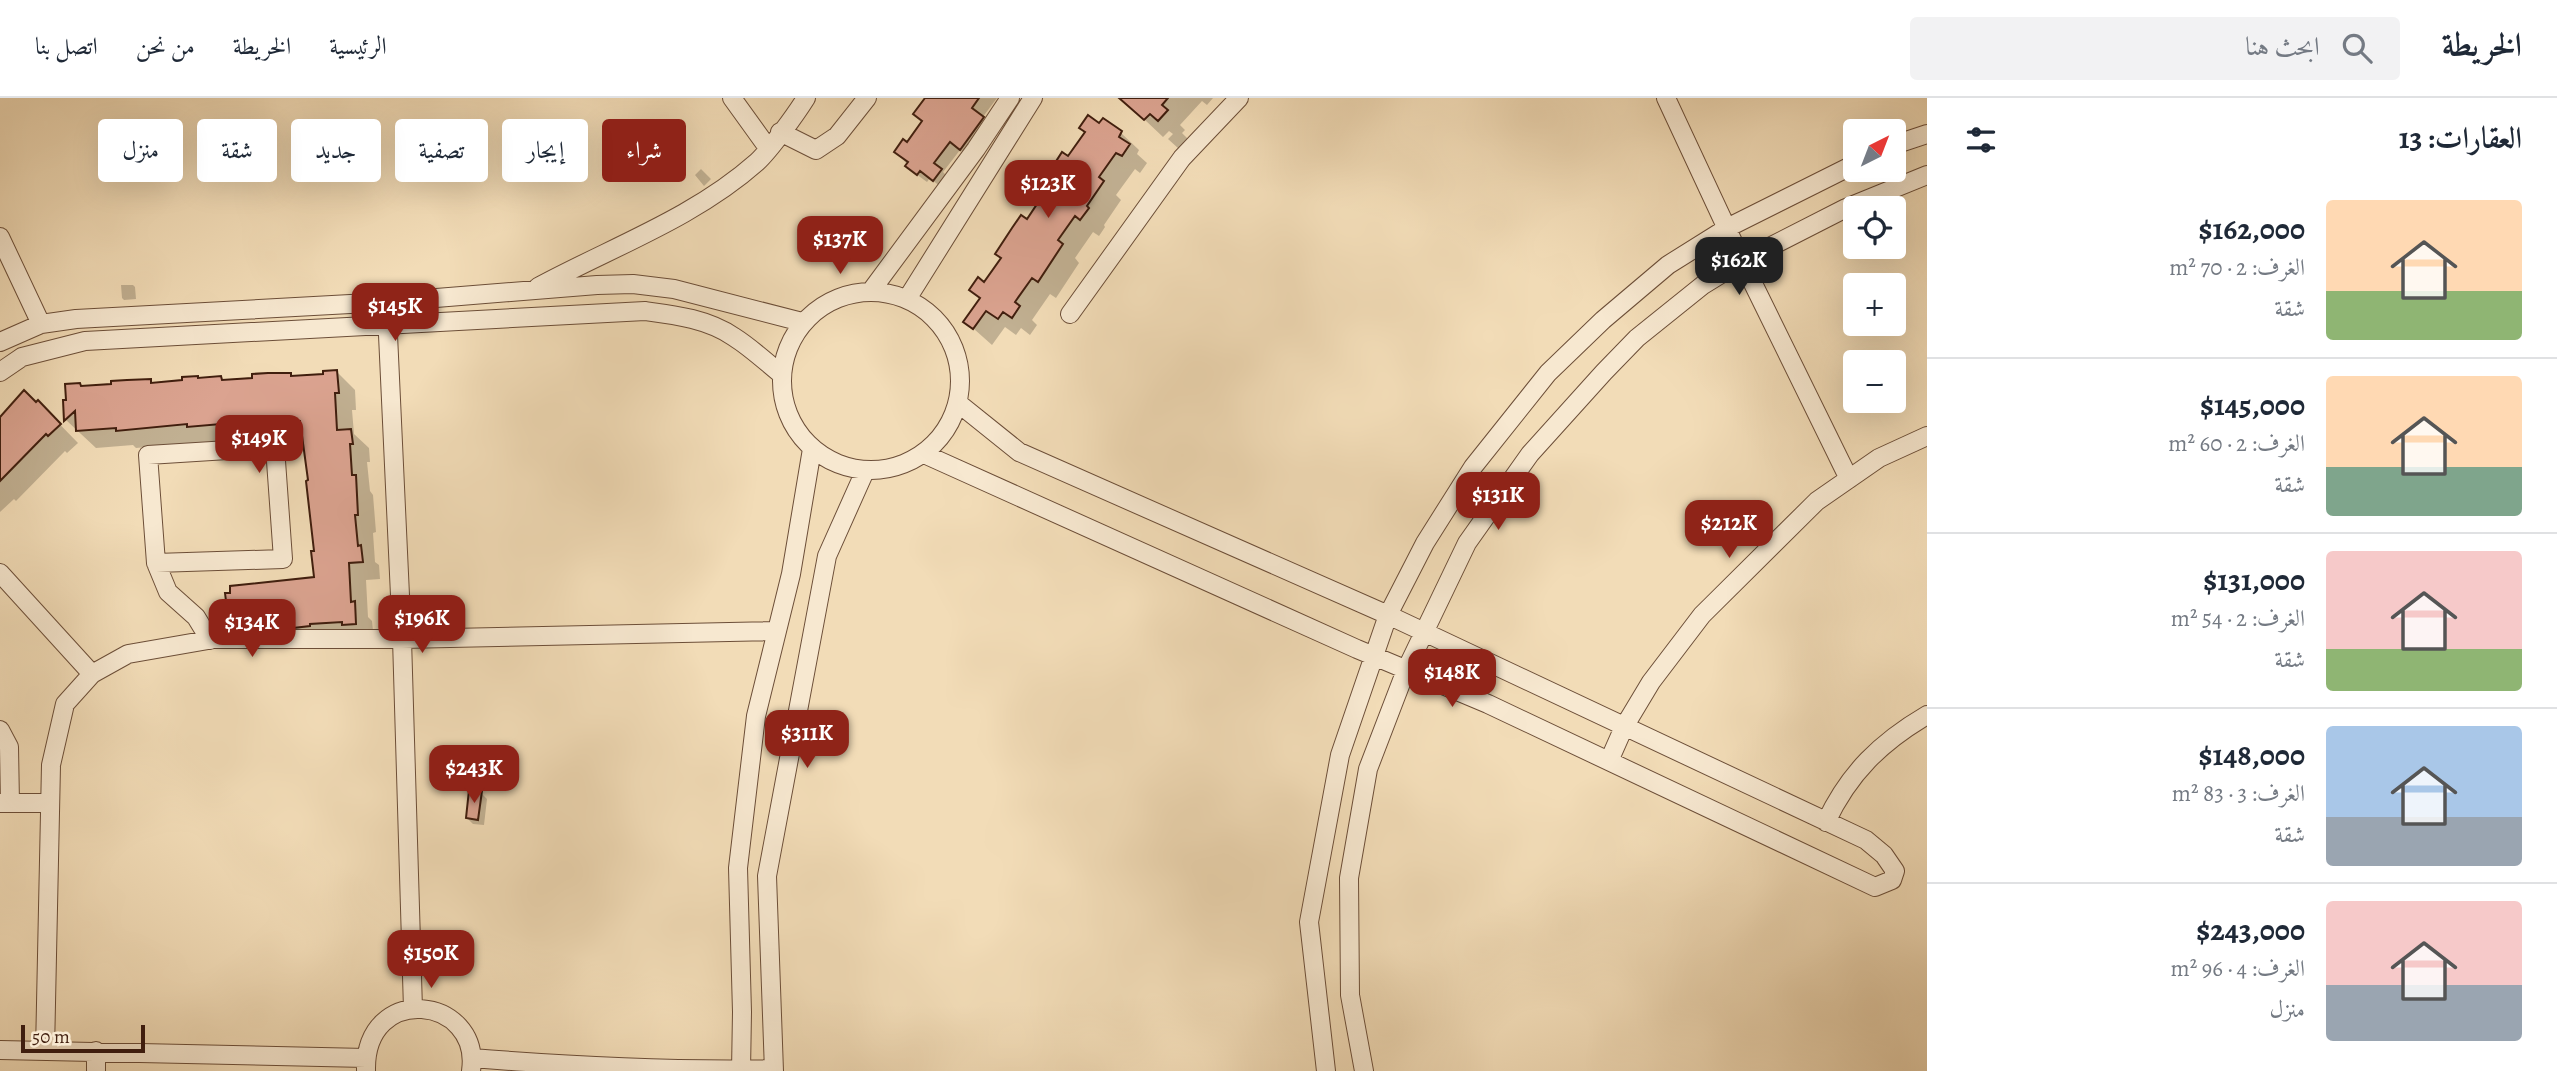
<!DOCTYPE html>
<html lang="ar">
<meta charset="utf-8">
<style>
body{margin:0;font-family:Alegreya,Amiri,serif;background:#f2f2f3;color:#1f2937;direction:rtl;height:100vh;display:flex;flex-direction:column;font-size:26px;white-space:nowrap}
*{box-sizing:border-box;margin:0}
p{font-size:23px;color:#747a83}
.icon{flex:none;width:38px;height:38px;fill:none;stroke:currentColor;stroke-width:2;stroke-linecap:round;stroke-linejoin:round}
.map{position:relative;flex:1;overflow:hidden;direction:ltr}
.side{display:flex;flex-direction:column;background:#fff;width:630px}
.side>*{flex:none}
.banner{position:absolute;left:21px;top:21px;width:665px;height:63px;direction:rtl;display:flex;gap:14px}
.needle{width:46px;rotate:42deg}
.fabs{position:absolute;left:1843px;top:21px;display:grid;gap:14px}
.fabs a{display:grid;place-items:center;width:63px;height:63px;border-radius:7px;background:#fff;box-shadow:0 7px 28px #0002;font-size:35px}
.scale{position:absolute;left:21px;bottom:18px;width:124px;box-sizing:border-box;padding-left:7px;border:4px solid #401e0e;border-top:0;font-size:19px;line-height:24px;white-space:nowrap;color:#401e0e;-webkit-text-stroke:5px #f7e8d0;paint-order:stroke}
.price{position:absolute;translate:-50% -60px;padding:0 16px;border-radius:14px;background:#8f2418;color:#fff;font-size:23px;line-height:46px;filter:drop-shadow(0 2px 4px #0008)}
.price::after{content:'';position:absolute;left:50%;top:42px;width:21px;height:16px;margin-left:-10px;background:inherit;clip-path:polygon(0 0,100% 0,50% 100%)}
.price.selected{background:#222;color:#fff}
ul{padding:0;list-style:none}
li{display:flex;align-items:center;gap:21px;height:175px;padding:0 35px}
li+li{border-top:2px solid #e0e1e3}
li span{display:grid;place-items:center;flex:none;width:196px;height:140px;border-radius:7px;color:#555}
li>.icon{margin-inline-start:auto}
span .icon{width:84px;height:84px;fill:#fffc;stroke-width:1}
li b{font-size:30px}
h2{display:flex;justify-content:space-between;align-items:center;height:84px;padding:0 35px;font-size:30px}
.tag{padding:0 24px;border-radius:7px;background:#fff;box-shadow:0 7px 28px #0002;font-size:24px;line-height:63px}
.tag.selected{background:#8f2418;color:#fff}
header{display:flex;align-items:center;gap:42px;box-sizing:border-box;height:98px;padding:0 35px;background:#fff;border-bottom:2px solid #e0e1e3}
header strong{font-size:33px}
nav{display:flex;gap:38px;margin-inline-start:auto;font-size:24px}
.search{width:490px;height:63px;background:#f2f2f3;display:flex;align-items:center;gap:18px;box-sizing:border-box;padding:0 24px;border-radius:7px;color:#747a83;font-size:26px}
main{display:flex;flex:1;min-height:0}
.map>svg:first-child{display:block}
.shadow{fill:#0003}
.building{fill:#dba390;stroke:#401e0e;stroke-width:2}
.lines{fill:none;stroke-linecap:round;stroke-linejoin:round}
.minor-casing{stroke:#6c4e38;stroke-width:20}
.minor{stroke:#f7e8d0;stroke-width:18}
</style>
<header>
<strong>الخريطة</strong>
<div class="search"><svg class="icon" aria-label="search" viewBox="0 0 24 24"><circle cx="10" cy="10" r="6"/><path d="M15 15l6 6"/></svg>ابحث هنا</div>
<nav><a>الرئيسية</a><a>الخريطة</a><a>من نحن</a><a>اتصل بنا</a></nav>
</header>
<main>
<section class="side">
<h2>العقارات: 13<svg class="icon" aria-label="filters" viewBox="0 0 24 24"><path d="M4 7h16M4 17h16"/><circle cx="9" cy="7" r="2"/><circle cx="15" cy="17" r="2"/></svg></h2>
<ul>
<li><span style="background:linear-gradient(#ffd9b3 65%,#8fb573 0)"><svg class="icon" aria-label="home" viewBox="0 0 24 24"><path d="M3 11l9-7 9 7M6 9v11h12V9"/></svg></span><div><b>$162,000</b><p>الغرف: 2 · 70 m²</p><p>شقة</p></div></li>
<li><span style="background:linear-gradient(#ffd9b3 65%,#7fa58c 0)"><svg class="icon" aria-label="home" viewBox="0 0 24 24"><path d="M3 11l9-7 9 7M6 9v11h12V9"/></svg></span><div><b>$145,000</b><p>الغرف: 2 · 60 m²</p><p>شقة</p></div></li>
<li><span style="background:linear-gradient(#f6c9c9 70%,#8fb573 0)"><svg class="icon" aria-label="home" viewBox="0 0 24 24"><path d="M3 11l9-7 9 7M6 9v11h12V9"/></svg></span><div><b>$131,000</b><p>الغرف: 2 · 54 m²</p><p>شقة</p></div></li>
<li><span style="background:linear-gradient(#a9c7e8 65%,#9aa5b1 0)"><svg class="icon" aria-label="home" viewBox="0 0 24 24"><path d="M3 11l9-7 9 7M6 9v11h12V9"/></svg></span><div><b>$148,000</b><p>الغرف: 3 · 83 m²</p><p>شقة</p></div></li>
<li><span style="background:linear-gradient(#f6c9c9 60%,#9aa5b1 0)"><svg class="icon" aria-label="home" viewBox="0 0 24 24"><path d="M3 11l9-7 9 7M6 9v11h12V9"/></svg></span><div><b>$243,000</b><p>الغرف: 4 · 96 m²</p><p>منزل</p></div></li>
</ul>
</section>
<div class="map">
<svg width="1927" height="973" viewBox="0 0 1927 973">
<rect width="100%" height="100%" fill="#f2dcb7"/>
<filter id="stains"><feTurbulence type="fractalNoise" baseFrequency=".00286" numOctaves="4"/><feColorMatrix values="0 0 0 0 .2 0 0 0 0 .09 0 0 0 0 .02 0 0 0 .5 -.17"/></filter>
<radialGradient id="worn" r=".72"><stop offset=".6" stop-color="#630" stop-opacity="0"/><stop offset="1" stop-color="#630" stop-opacity=".3"/></radialGradient>
<path class="shadow" d="M927,0H997L982,20L992,29L970,59L960,52L943,74L950,81L943,91L930,80L927,84L916,76L896,54L907,47L924,24Z
M1131,0H1213L1207,7L1202,3L1180,27L1185,32L1182,35L1188,41L1179,51L1168,41L1173,36L1169,33L1163,39L1127,5Z
M1103,22L1121,35L1139,52L1137,56L1147,65L1140,75L1135,71L1116,97L1121,102L1104,127L1105,129L1099,138L1093,134L1075,160L1079,165L1056,200L1050,196L1032,222L1037,227L1030,237L1021,230L1016,237L1005,229L992,247L965,223L981,202L971,192L985,186L1069,61Z
M105,30L118,36L115,47L101,41Z
M701,71L711,81L704,88L695,77Z
M121,187H133L135,189L136,201L124,202L122,200Z
M337,274L355,292L356,312H352L354,336L369,350L370,364H367L370,393L373,397L376,434L373,435L375,464L379,467L380,481L366,482L368,519L372,523L374,543L245,547L227,529V523L223,519L316,481V455L304,342L207,347L204,344L136,350L133,347L96,350L66,322L64,304L83,290L150,283L154,286L290,277L293,280L325,278Z
M38,304L78,345L67,355L65,353L16,403L14,401L0,414V321Z
M481,695L487,701L484,727L473,726L467,720Z"/>
<path class="building" d="M925,0H979L972,10L984,19L960,52L950,44L934,65L942,71L933,83L920,73L917,77L905,68L908,64L894,54L903,41L907,44L922,23L913,16Z
M1119,0H1168L1162,7L1168,12L1158,23L1150,16L1144,22Z
M1088,17L1099,25L1103,20L1122,33L1119,39L1130,46L1122,58L1116,55L1099,79L1104,83L1087,108L1089,110L1080,122L1075,118L1058,142L1063,146L1038,184L1032,180L1015,204L1020,208L1012,220L1003,214L998,221L986,213L973,231L963,224L980,200L969,192L978,179L984,184L1001,160L995,156L1012,130L1021,117L1027,121L1043,97L1037,93L1062,54L1068,58L1085,34L1079,30Z
M337,272L339,295H335L337,332L351,331L353,346H350L352,377H356L358,417H355L358,448L361,447L363,464L349,465L351,504L355,503L356,526L342,527V524L310,526V528L293,530H225L224,520H221L220,503H226L225,495H230V488L314,479L311,453H314L306,383L308,382L300,323L258,326L257,323L187,329V326L116,333V330L76,333L75,313L64,323L63,302H66L65,286L80,285L81,288L111,286V283L127,282L151,281V285L182,282V279L198,278V280L221,278L222,282L252,280V276L268,275H291V278L323,276V273Z
M24,292L36,304L38,302L61,326L48,338L46,336L0,383V319Z
M469,692L482,693L478,722L466,720Z"/>
<g class="lines">
<defs>
<path id="minor" d="M732,0L768,50
M1666,0L1742,163L1849,381
M780,34L816,52L837,38L867,0
M1894,47L1927,36
M0,139L41,226
M538,189C612,149 694,120 757,64C770,52 796,16 806,0
M871,193L976,51L1010,0
M782 283a89 89 0 1 1 178 0a89 89 0 1 1-178 0Z
M907,201L1033,0
M387,215L402,541L413,911
M1070,216L1182,60L1239,0
M0,244L41,226L76,221L387,204L597,187L633,186L674,191L802,224
M0,274L22,259L85,243L645,213C675,217 708,221 734,239C750,249 765,263 781,276
M924,356L1357,551L1488,606L1875,789L1892,782L1895,773L1884,757L1866,742L1388,517L1019,354L958,305
M156,465L283,461L275,349L148,357L156,465L168,494L196,519L210,542
M0,475L92,576
M0,632L9,649L10,705
M1609,663L1624,629L1651,584L1702,517L1817,403L1879,360L1927,338
M1,705H50
M1826,724C1849,675 1881,644 1927,617
M0,952L366,960
M45,953L51,667L65,606L92,576L128,556L214,541H402L777,533
M472,960C572,968 673,973 773,971
M96,973V953
M366,973C364,883 482,898 471,973
M741,973L742,914L738,770L756,618L791,476L812,351
M774,973L767,778L827,458L865,373
M1326,973L1309,824L1340,657L1388,517L1425,445L1473,369L1548,275L1603,222L1668,167L1727,130L1855,66
M1364,973L1350,897L1349,780L1368,671L1406,572L1467,445L1530,356L1604,274L1637,240L1703,187L1742,163L1846,110L1927,77"/>
</defs>
<use href="#minor" class="minor-casing"/>
<use href="#minor" class="minor"/>
</g>
<rect width="100%" height="100%" filter="url(#stains)"/>
<rect width="100%" height="100%" fill="url(#worn)"/>
</svg>
<div class="fabs">
<a><svg class="needle" viewBox="-14 -14 28 28"><path d="M0-13l5 13h-10z" fill="#e53935"/><path d="M0 13l5-13h-10z" fill="#747a83"/></svg></a>
<a><svg class="icon" aria-label="locate" viewBox="0 0 24 24"><circle cx="12" cy="12" r="6"/><path d="M12 2v4M12 18v4M2 12h4M18 12h4"/></svg></a>
<a>+</a>
<a>−</a>
</div>
<div class="scale">50 m</div>
<b class="price" style="left:1048px;top:122px">$123K</b>
<b class="price" style="left:840px;top:178px">$137K</b>
<b class="price selected" style="left:1739px;top:199px">$162K</b>
<b class="price" style="left:395px;top:245px">$145K</b>
<b class="price" style="left:259px;top:377px">$149K</b>
<b class="price" style="left:1498px;top:434px">$131K</b>
<b class="price" style="left:1729px;top:462px">$212K</b>
<b class="price" style="left:422px;top:557px">$196K</b>
<b class="price" style="left:252px;top:561px">$134K</b>
<b class="price" style="left:1452px;top:611px">$148K</b>
<b class="price" style="left:807px;top:672px">$311K</b>
<b class="price" style="left:474px;top:707px">$243K</b>
<b class="price" style="left:431px;top:892px">$150K</b>
<div class="banner">
<a class="tag selected">شراء</a>
<a class="tag">إيجار</a>
<a class="tag">تصفية</a>
<a class="tag">جديد</a>
<a class="tag">شقة</a>
<a class="tag">منزل</a>
</div>
</div>
</main>
